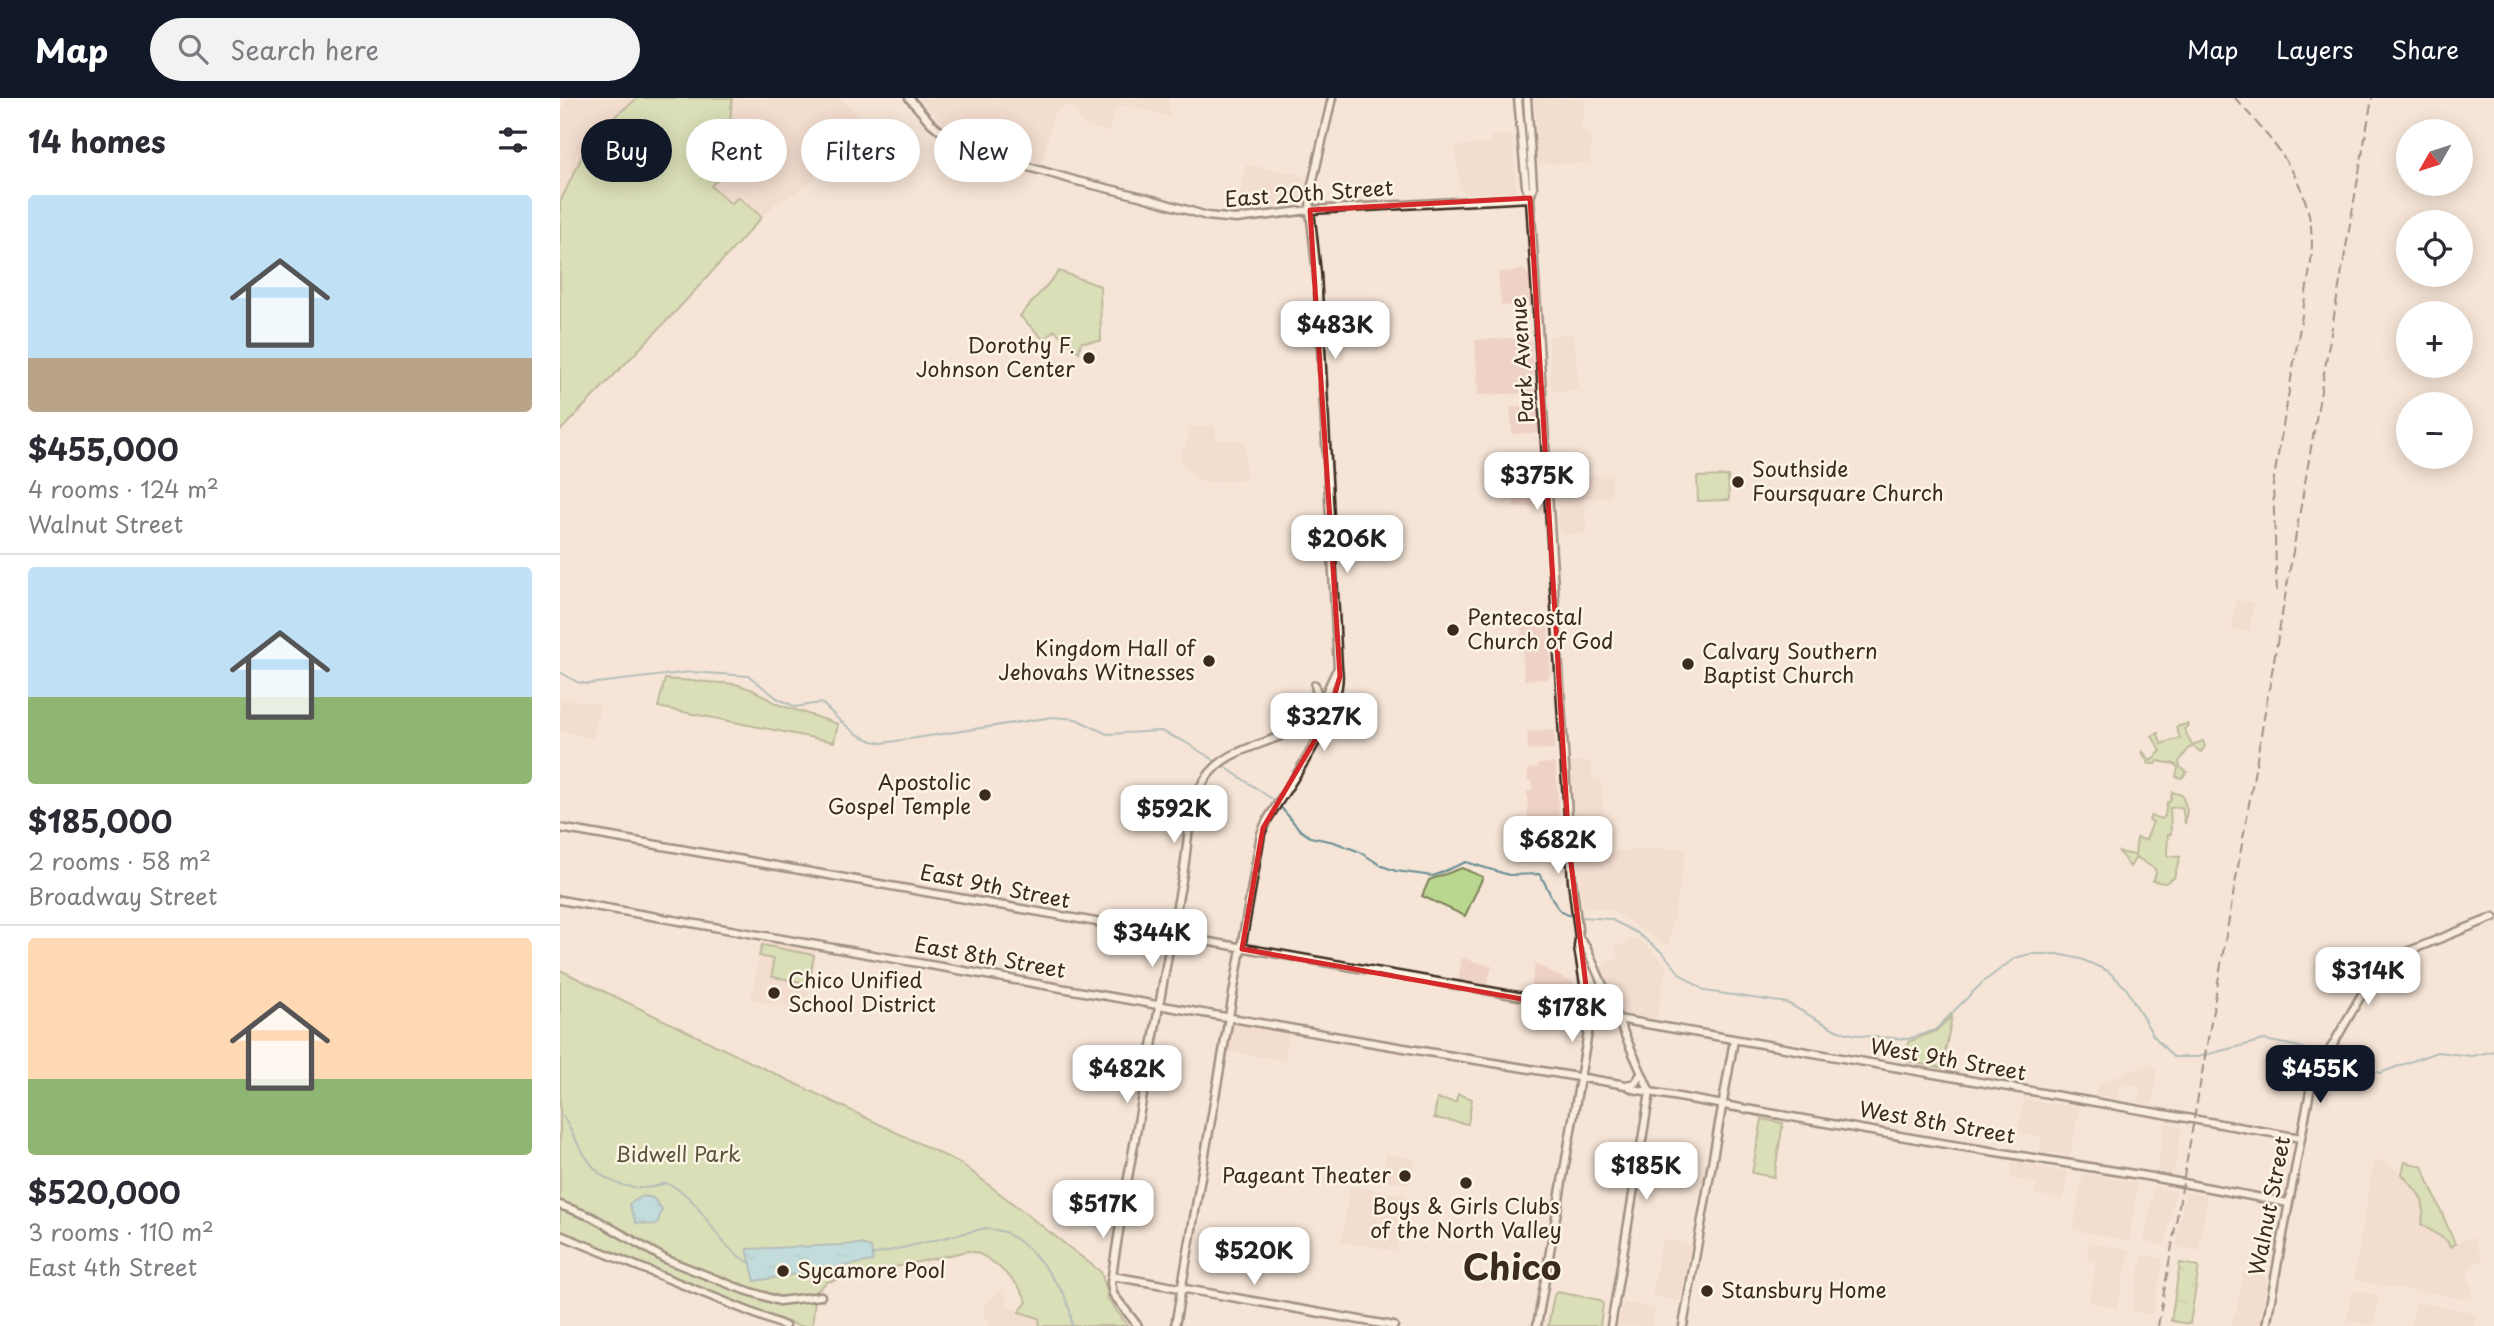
<!DOCTYPE html>
<meta charset="utf-8">
<style>
body{margin:0;font-family:"Playpen Sans",sans-serif;background:#f2f2f3;color:#2b2b33;height:100vh;display:flex;flex-direction:column;font-size:26px;white-space:nowrap}
*{box-sizing:border-box;margin:0}
p{font-size:23px;color:#7c7c81}
.icon{flex:none;width:38px;height:38px;fill:none;stroke:currentColor;stroke-width:2;stroke-linecap:round;stroke-linejoin:round}
.map{position:relative;flex:1;overflow:hidden}
.side{display:flex;flex-direction:column;background:#fff;width:560px}
.side>*{flex:none}
.banner{position:absolute;left:21px;top:21px;width:665px;height:63px;display:flex;gap:14px}
.needle{width:46px;rotate:231deg}
.tools{position:absolute;left:1836px;top:21px;display:grid;gap:14px}
.tools a{display:grid;place-items:center;width:77px;height:77px;border-radius:50%;background:#fff;box-shadow:0 4px 18px #0003;font-size:35px}
.price{position:absolute;translate:-50% -60px;padding:0 16px;border-radius:14px;background:#fff;color:#222;font-size:23px;line-height:46px;filter:drop-shadow(0 2px 4px #0008)}
.price::after{content:'';position:absolute;left:50%;top:42px;width:21px;height:16px;margin-left:-10px;background:inherit;clip-path:polygon(0 0,100% 0,50% 100%)}
.price.on{background:#111827;color:#fff}
ul{padding:0;list-style:none}
li{display:grid;align-content:center;gap:14px;height:371px;padding:0 28px}
li+li{border-top:2px solid #e1e1e2}
li span{display:grid;place-items:center;height:217px;border-radius:7px;color:#555}
li>.icon{margin-inline-start:auto}
span .icon{width:126px;height:126px;fill:#fffc;stroke-width:1}
li b{font-size:30px}
h2{display:flex;justify-content:space-between;align-items:center;height:84px;padding:0 28px;font-size:30px}
.tag{padding:0 24px;border-radius:32px;background:#fff;box-shadow:0 4px 18px #0003;font-size:24px;line-height:63px}
.tag.on{background:#111827;color:#fff}
header{display:flex;align-items:center;gap:42px;box-sizing:border-box;height:98px;padding:0 35px;background:#111827;color:#fff}
header strong{font-size:33px}
nav{display:flex;gap:38px;margin-inline-start:auto;font-size:24px}
.search{width:490px;height:63px;background:#f2f2f3;display:flex;align-items:center;gap:18px;box-sizing:border-box;padding:0 24px;border-radius:38px;color:#7c7c81;font-size:26px}
main{display:flex;flex:1;min-height:0}
.map>svg:first-child{display:block}
.built{fill:#efd2c6}
.green{fill:#bad790;stroke:#7a8057;stroke-width:2}
.forest{fill:url(#forest-crowns);stroke:#7a8057;stroke-width:2}
.water{fill:url(#water-ripples);stroke:#668e94;stroke-width:2}
.lines{fill:none;stroke-linecap:round;stroke-linejoin:round}
.stream{stroke:#668e94;stroke-width:2}
.secondary-casing{stroke:#3b2a1e;stroke-width:11}
.primary-casing{stroke:#3b2a1e;stroke-width:11}
.secondary{stroke:#fcf5e5;stroke-width:6}
.primary{stroke:#fcf5e5;stroke-width:6}
.rail{stroke:#3b2a1e;stroke-width:2;stroke-dasharray:10 5;stroke-linecap:butt}
.marked{fill:none;stroke:#d62828;stroke-width:5;stroke-linejoin:round}
.poi-dot{fill:#3b2a1e;stroke:#fcf5e5;stroke-width:2.5}
.labels{text-anchor:middle;stroke-width:5;stroke-linejoin:round;paint-order:stroke}
.street-label{font-size:21px;fill:#3b2a1e;stroke:#fcf5e5}
.poi-label{font-size:21px;fill:#3b2a1e;stroke:#fcf5e5;text-anchor:start}
.park-label{font-size:21px;fill:#5b553a;stroke:#fcf5e5}
.town-label{font-size:35px;font-weight:bold;fill:#3b2a1e;stroke:#fcf5e5}
</style>
<header>
<strong>Map</strong>
<div class="search"><svg class="icon" aria-label="search" viewBox="0 0 24 24"><circle cx="10" cy="10" r="6"/><path d="M15 15l6 6"/></svg>Search here</div>
<nav><a>Map</a><a>Layers</a><a>Share</a></nav>
</header>
<main>
<section class="side">
<h2>14 homes<svg class="icon" aria-label="filters" viewBox="0 0 24 24"><path d="M4 7h16M4 17h16"/><circle cx="9" cy="7" r="2"/><circle cx="15" cy="17" r="2"/></svg></h2>
<ul>
<li><span style="background:linear-gradient(#bfe0f5 75%,#b9a48a 0)"><svg class="icon" aria-label="home" viewBox="0 0 24 24"><path d="M3 11l9-7 9 7M6 9v11h12V9"/></svg></span><div><b>$455,000</b><p>4 rooms · 124 m²</p><p>Walnut Street</p></div></li>
<li><span style="background:linear-gradient(#bfe0f5 60%,#8fb573 0)"><svg class="icon" aria-label="home" viewBox="0 0 24 24"><path d="M3 11l9-7 9 7M6 9v11h12V9"/></svg></span><div><b>$185,000</b><p>2 rooms · 58 m²</p><p>Broadway Street</p></div></li>
<li><span style="background:linear-gradient(#ffd9b3 65%,#8fb573 0)"><svg class="icon" aria-label="home" viewBox="0 0 24 24"><path d="M3 11l9-7 9 7M6 9v11h12V9"/></svg></span><div><b>$520,000</b><p>3 rooms · 110 m²</p><p>East 4th Street</p></div></li>
</ul>
</section>
<div class="map">
<svg width="1934" height="1228" viewBox="0 0 1934 1228">
<defs>
<pattern id="forest-crowns" width="20" height="18" patternUnits="userSpaceOnUse" patternTransform="scale(1.75)"><rect width="20" height="18" fill="#bad790"/><path d="M2 6a3 3 0 1 1 6 0M12 15a3 3 0 1 1 6 0" fill="none" stroke="#a1b97c"/></pattern>
<pattern id="water-ripples" width="26" height="14" patternUnits="userSpaceOnUse" patternTransform="scale(1.75)"><rect width="26" height="14" fill="#83d0e2"/><path d="M2 4q2-2 4 0t4 0M15 11q2-2 4 0t4 0" fill="none" stroke="#72b3c1"/></pattern>
</defs>
<rect width="100%" height="100%" fill="#f6e5d7"/>
<filter id="ink" filterUnits="userSpaceOnUse"><feTurbulence type="fractalNoise" baseFrequency=".0143" numOctaves="2"/><feDisplacementMap in="SourceGraphic" scale="14" xChannelSelector="R" yChannelSelector="G"/><feConvolveMatrix kernelMatrix="1 2 1 2 8 2 1 2 1" color-interpolation-filters="sRGB"/></filter>
<g filter="url(#ink)">
<path class="built" d="M6,0H78L35,34L30,42L0,104V20Z
M172,0H282L318,42L291,65L282,61L275,63L239,93L215,106L202,119L178,99L171,106L150,88L166,74Z
M359,0H608L610,19L566,7L555,10L549,34L523,27L512,9H505L494,16L482,65L412,45L391,34Z
M974,0L1026,2L1021,33L1031,35L1030,66L978,65Z
M953,37L956,92L952,94L904,95L903,92H900L895,48L931,46V38Z
M686,66L747,78L742,101L732,105L677,112Z
M964,172L969,177L971,206L941,208L938,174Z
M1014,235L1019,292L995,294L991,291L988,241L991,238Z
M968,239L971,240L975,295L918,297L915,242Z
M971,308L977,313L979,335L952,336L950,309Z
M656,327V342H684L686,382L639,384L619,361L628,340L629,329Z
M1052,377V399L1024,400L1027,435L1003,436L999,434L996,382L998,379Z
M979,382L981,408L954,410L953,383Z
M1677,502L1694,505L1689,534L1671,531Z
M985,523L988,526L991,577L987,581L964,582L961,525Z
M0,599L40,607L33,640L0,633Z
M994,632L995,647L993,651L968,652L967,634Z
M1031,663L1033,682H1041L1046,738L1020,740L1016,736L1010,664Z
M994,665L996,668L999,719L997,721H968L967,693H972V683H968L967,671L977,670V666Z
M1127,749L1108,849L1053,813L1034,810L1023,811L1017,759L1019,755Z
M1075,840L1092,852L1106,868L1097,921L1061,915L1040,869L1059,860L1055,850Z
M202,843L257,853L246,912L191,902Z
M902,860L932,868L927,888L898,883Z
M975,866L1016,886L1019,902L970,895Z
M673,926L729,936L725,963L668,953Z
M1590,966L1597,973L1592,1006L1578,1004L1581,989L1561,985L1557,1001L1536,997L1539,985Z
M1464,1001L1519,1010L1510,1058L1480,1053L1482,1039L1458,1035Z
M1605,1025L1622,1029L1614,1075L1597,1073Z
M826,1056L855,1061L851,1084L847,1086L822,1081Z
M1814,1062L1826,1064L1842,1076L1861,1098L1866,1112L1861,1126L1887,1143L1890,1148L1913,1139L1923,1162L1915,1165L1907,1175L1913,1196L1911,1202L1801,1184L1794,1180Z
M1452,1064L1508,1074L1503,1101L1474,1096L1476,1085L1450,1080Z
M1523,1075L1578,1085L1569,1143L1513,1132Z
M790,1088L846,1097L837,1153L781,1144Z
M1594,1089L1615,1093L1605,1148L1584,1143Z
M1625,1094L1647,1098L1639,1153L1616,1149Z
M1102,1141L1131,1147L1120,1203L1092,1198Z
M1529,1144L1570,1152L1557,1210L1529,1204L1536,1163L1526,1161Z
M1582,1157L1603,1161L1593,1217L1572,1213Z
M1684,1173L1704,1177L1707,1181L1699,1228H1671L1674,1215H1676Z
M444,1190L449,1208L464,1217L479,1220L480,1228H429L428,1222L423,1216L424,1207Z
M1796,1193L1819,1197L1814,1228L1787,1223L1791,1196Z
M1063,1204L1096,1210L1092,1228H1058Z
M1855,1204L1912,1214L1916,1218L1914,1228H1851Z"/>
<path class="green" d="M78,0H172L166,74L151,88L171,106L178,99L202,119L119,210L0,333V104L30,42L35,34Z
M499,173L540,188L541,243L521,244L519,254L494,232L484,242L460,218Z
M1168,378L1169,402L1138,403L1137,379Z
M105,581L176,586L193,592L217,606L278,626L274,644L98,609Z
M1627,626L1628,628L1624,631L1632,647L1643,643L1645,648L1641,654L1634,649L1629,650L1619,664L1620,669L1627,674L1622,680L1616,679L1618,670L1615,666L1597,663L1596,666H1589L1581,652L1591,663L1601,653L1592,638L1598,635L1601,646L1620,640L1616,629Z
M1612,694L1622,697L1627,712L1625,726L1622,709L1610,710L1611,736H1608L1607,758L1620,759L1614,780L1605,785L1593,783L1596,776L1595,771L1576,759L1570,769L1559,754L1575,757L1577,740L1586,742L1593,724L1589,722L1591,718L1602,721L1605,718L1607,704H1610Z
M902,770L923,779L905,818L862,798L869,782Z
M202,847L254,857L249,885L212,879L213,861L199,858Z
M0,872L402,1066L541,1174L548,1196L546,1198L568,1228H480L479,1220L459,1214L467,1204C461,1186 427,1154 408,1153L267,1184L256,1194L252,1228H239L165,1201L0,1134Z
M1392,918L1382,970L1346,963L1348,944L1376,933Z
M898,996L912,1001L908,1026L874,1020L877,1001L896,1004Z
M1202,1021L1223,1025L1214,1079L1192,1075Z
M1845,1064L1862,1068L1895,1146L1890,1149L1887,1143L1861,1126C1869,1101 1857,1094 1842,1076Z
M997,1194L1040,1202L1043,1206L1040,1228H988L994,1197Z"/>
<path class="forest" d="M1620,1165L1639,1168L1630,1226L1611,1223Z"/>
<path class="water" d="M83,1098L93,1100L102,1111L97,1127L76,1125L69,1106Z
M302,1146L311,1150L313,1163L195,1183L187,1151Z"/>
<g class="lines">
<path class="stream" d="M0,574L17,584L28,586L131,574L189,578L217,600L235,609L260,605L264,607L279,622L297,636L312,643L323,645L493,619L516,621L547,636L601,633L625,644L657,664
M662,667L715,703
M719,707L740,732L750,739L774,744L800,754L822,768L836,773L873,778L906,764L949,777L979,776C991,790 992,817 1014,818
M1020,819L1050,821L1077,835L1104,856L1120,876L1145,893L1227,905L1278,933L1303,938L1348,941L1375,932L1423,884L1455,860L1470,856H1498L1521,861L1548,873L1566,890L1593,937L1613,959H1637L1704,942L1736,948L1765,957
M1770,959L1820,975L1877,954L1912,958L1934,953
M0,1017L4,1019C12,1036 28,1067 43,1078C61,1090 87,1094 105,1085C145,1098 152,1149 191,1165
M312,1157L426,1130L445,1134L467,1149L481,1164L504,1196L510,1213L512,1228"/>
<defs>
<path id="secondary" d="M349,0L371,25L390,41L410,52L517,83L583,99L647,118L676,121L750,112L970,100
M958,0L966,89L970,100L1012,783L1019,840L1018,849L1030,923L977,1228
M967,0L973,89L970,100
M755,587L760,608
M1019,840L1026,849L1090,994L1051,1228
M1741,1040L1752,983L1810,882L1828,865L1849,853L1934,819
M0,1107L32,1119L105,1161L176,1189L219,1203L261,1198
M0,1137L225,1228
M552,1178L834,1228
M578,1228L553,1196L551,1185C561,1114 574,1045 587,976C599,911 609,847 622,782C629,750 626,708 646,680C670,645 715,649 746,623C765,607 766,590 778,570L757,176L750,112L751,91L772,0
M615,1228L701,736L706,724C728,687 786,612 778,570
M1123,1228L1174,942"/>
<path id="primary" d="M0,730L1004,906L1058,921L1741,1040L1706,1228
M0,802L808,944L1066,987L1073,991L1374,1044L1586,1078L1728,1105
M1066,987L1075,985L1081,976"/>
</defs>
<use href="#secondary" class="secondary-casing"/>
<use href="#primary" class="primary-casing"/>
<use href="#secondary" class="secondary"/>
<use href="#primary" class="primary"/>
<path class="rail" d="M1675,0C1722,53 1761,95 1750,171L1713,386L1717,497
M1598,1228L1812,0"/>
</g>
</g>
<path d="M0 0H1934V1228H0ZM970,100L1009,749L1029,913L682,851L703,730L768,620L780,578L750,112Z" fill="#f6e5d7" fill-opacity=".55" fill-rule="evenodd"/>
<path class="marked" d="M970,100L1009,749L1029,913L682,851L703,730L768,620L780,578L750,112Z"/>
<g class="poi-dot">
<circle cx="529" cy="260" r="7"/>
<circle cx="1178" cy="384" r="7"/>
<circle cx="893" cy="532" r="7"/>
<circle cx="649" cy="563" r="7"/>
<circle cx="1128" cy="566" r="7"/>
<circle cx="425" cy="697" r="7"/>
<circle cx="214" cy="895" r="7"/>
<circle cx="845" cy="1078" r="7"/>
<circle cx="906" cy="1085" r="7"/>
<circle cx="223" cy="1173" r="7"/>
<circle cx="1147" cy="1193" r="7"/>
</g>
<g class="labels">
<g class="street-label">
<text transform="translate(749 96) rotate(-4)" y="7">East 20th Street</text>
<text transform="translate(963 262) rotate(-94)" y="7">Park Avenue</text>
<text transform="translate(435 789) rotate(11)" y="7">East 9th Street</text>
<text transform="translate(430 860) rotate(10)" y="7">East 8th Street</text>
<text transform="translate(1388 962) rotate(10)" y="7">West 9th Street</text>
<text transform="translate(1377 1025) rotate(10)" y="7">West 8th Street</text>
<text transform="translate(1710 1108) rotate(-79)" y="7">Walnut Street</text>
</g>
<g class="poi-label">
<text x="515" y="255" text-anchor="end">Dorothy F.<tspan x="515" dy="24">Johnson Center</tspan></text>
<text x="1192" y="379">Southside<tspan x="1192" dy="24">Foursquare Church</tspan></text>
<text x="907" y="527">Pentecostal<tspan x="907" dy="24">Church of God</tspan></text>
<text x="635" y="558" text-anchor="end">Kingdom Hall of<tspan x="635" dy="24">Jehovahs Witnesses</tspan></text>
<text x="1142" y="561">Calvary Southern<tspan x="1142" dy="24">Baptist Church</tspan></text>
<text x="411" y="692" text-anchor="end">Apostolic<tspan x="411" dy="24">Gospel Temple</tspan></text>
<text x="228" y="890">Chico Unified<tspan x="228" dy="24">School District</tspan></text>
<text x="831" y="1085" text-anchor="end">Pageant Theater</text>
<text x="906" y="1116" text-anchor="middle">Boys &amp; Girls Clubs<tspan x="906" dy="24">of the North Valley</tspan></text>
<text x="237" y="1180">Sycamore Pool</text>
<text x="1161" y="1200">Stansbury Home</text>
</g>
<g class="park-label">
<text x="118" y="1064">Bidwell Park</text>
</g>
<g class="town-label">
<text x="952" y="1182">Chico</text>
</g>
</g>
</svg>
<div class="tools">
<a><svg class="needle" viewBox="-14 -14 28 28"><path d="M0-13l5 13h-10z" fill="#e53935"/><path d="M0 13l5-13h-10z" fill="#7c7c81"/></svg></a>
<a><svg class="icon" aria-label="locate" viewBox="0 0 24 24"><circle cx="12" cy="12" r="6"/><path d="M12 2v4M12 18v4M2 12h4M18 12h4"/></svg></a>
<a>+</a>
<a>−</a>
</div>
<b class="price" style="left:775px;top:263px">$483K</b>
<b class="price" style="left:977px;top:414px">$375K</b>
<b class="price" style="left:787px;top:477px">$206K</b>
<b class="price" style="left:764px;top:655px">$327K</b>
<b class="price" style="left:614px;top:747px">$592K</b>
<b class="price" style="left:998px;top:778px">$682K</b>
<b class="price" style="left:592px;top:871px">$344K</b>
<b class="price" style="left:1808px;top:909px">$314K</b>
<b class="price" style="left:1012px;top:946px">$178K</b>
<b class="price" style="left:567px;top:1007px">$482K</b>
<b class="price on" style="left:1760px;top:1007px">$455K</b>
<b class="price" style="left:1086px;top:1104px">$185K</b>
<b class="price" style="left:543px;top:1142px">$517K</b>
<b class="price" style="left:694px;top:1189px">$520K</b>
<div class="banner">
<a class="tag on">Buy</a>
<a class="tag">Rent</a>
<a class="tag">Filters</a>
<a class="tag">New</a>
</div>
</div>
</main>
